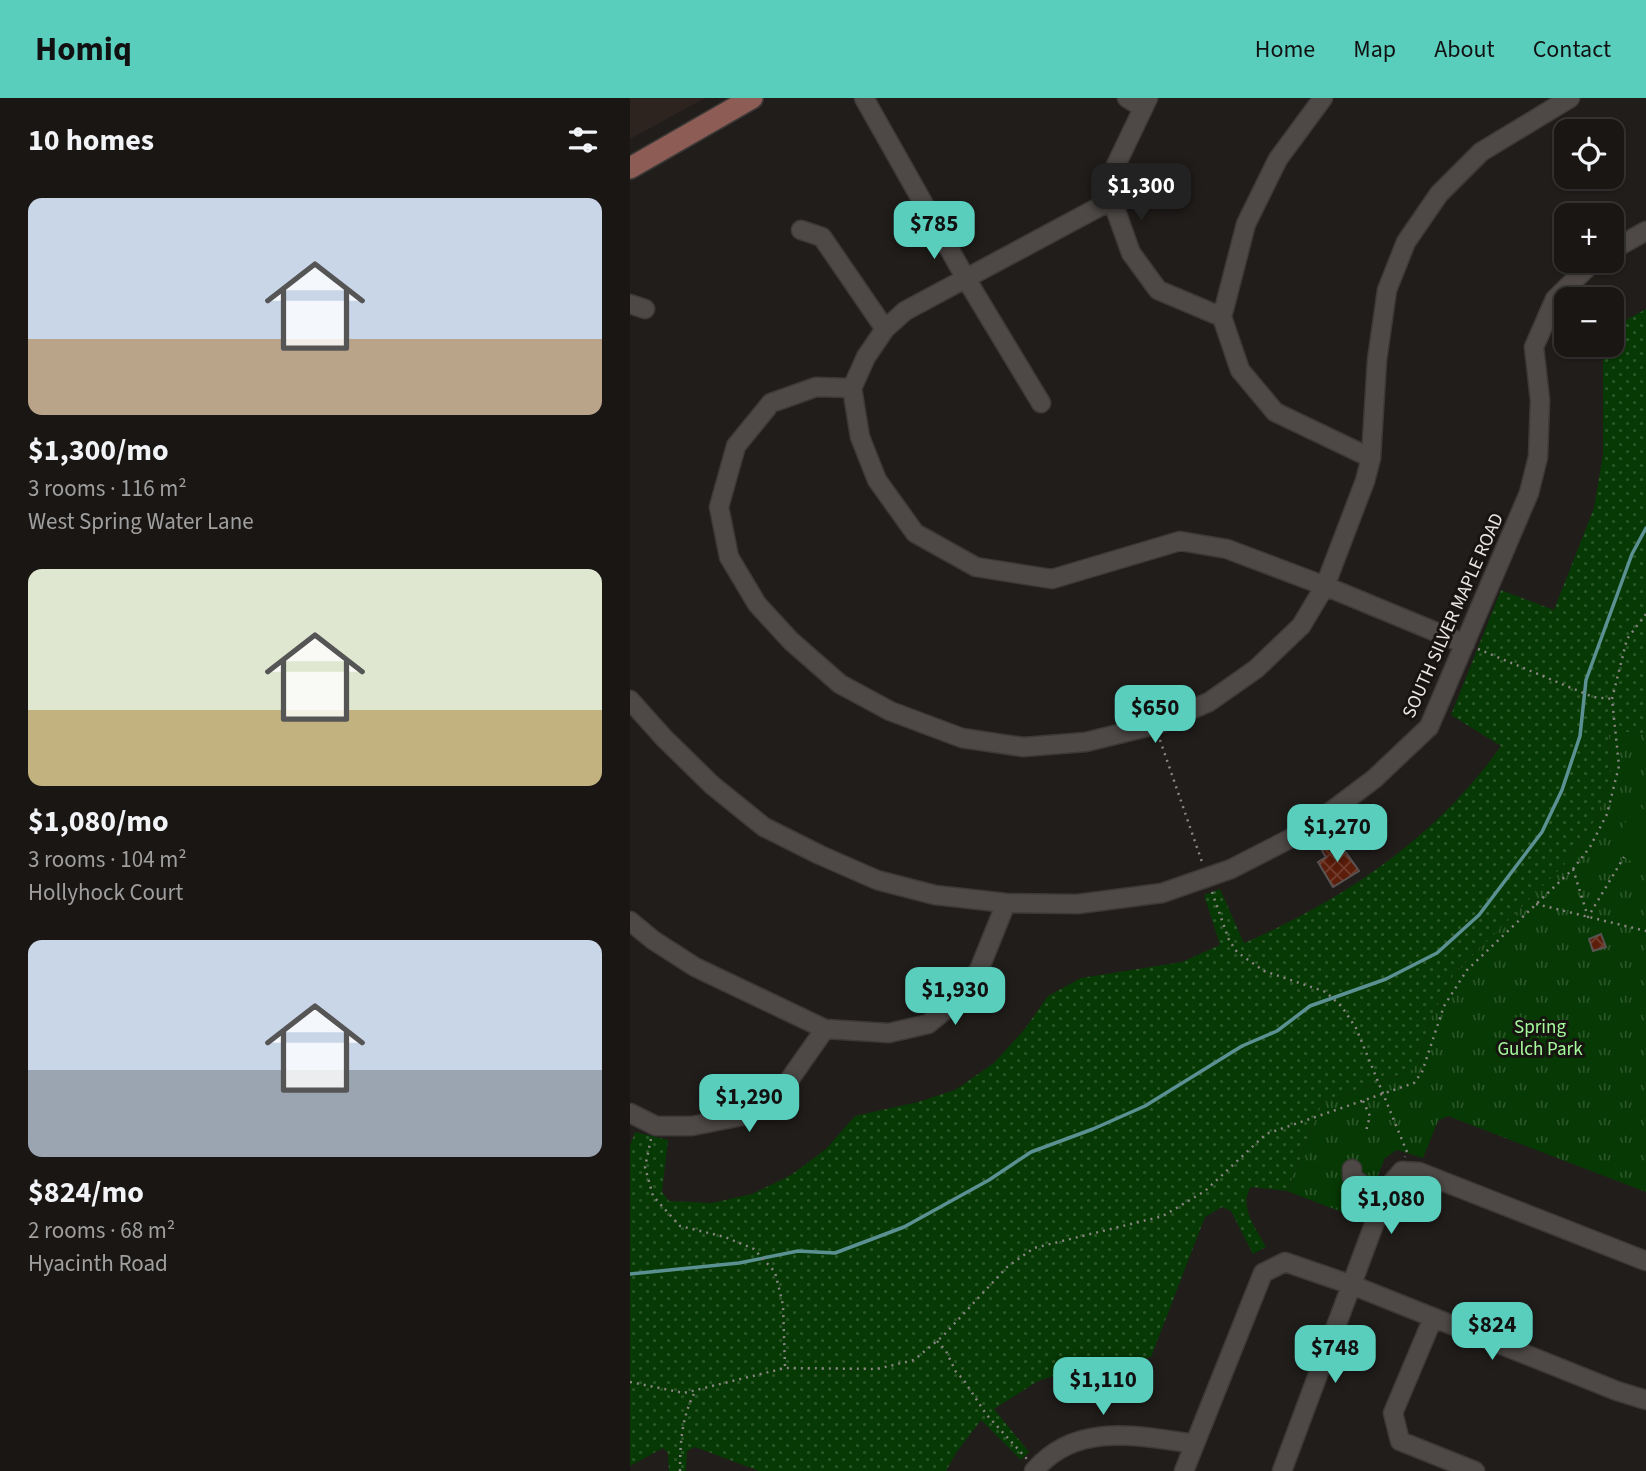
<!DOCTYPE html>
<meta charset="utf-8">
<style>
body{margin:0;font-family:"Source Sans 3",sans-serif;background:#221f1d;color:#f1f3f6;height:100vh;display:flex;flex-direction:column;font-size:26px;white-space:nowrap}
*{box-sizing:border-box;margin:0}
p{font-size:23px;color:#9f9fa0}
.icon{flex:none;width:38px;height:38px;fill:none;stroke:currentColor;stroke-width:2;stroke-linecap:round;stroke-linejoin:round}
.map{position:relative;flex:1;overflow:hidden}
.panel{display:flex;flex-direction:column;background:#191614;width:630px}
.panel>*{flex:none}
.fabs{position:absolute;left:924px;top:21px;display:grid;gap:14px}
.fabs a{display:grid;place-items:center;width:70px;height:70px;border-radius:14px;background:#191614;box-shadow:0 2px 5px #0004,0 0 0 2px #373534;font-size:35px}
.price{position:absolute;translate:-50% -60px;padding:0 16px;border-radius:14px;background:#5acebd;color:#111;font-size:23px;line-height:46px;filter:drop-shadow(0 2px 4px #0008)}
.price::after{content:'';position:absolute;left:50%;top:42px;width:21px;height:16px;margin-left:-10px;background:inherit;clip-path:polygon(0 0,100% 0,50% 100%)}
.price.active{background:#222;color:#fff}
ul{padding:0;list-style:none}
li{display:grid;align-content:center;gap:14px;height:371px;padding:0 28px}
li span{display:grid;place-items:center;height:217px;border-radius:14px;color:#555}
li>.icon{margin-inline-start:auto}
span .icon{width:126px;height:126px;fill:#fffc;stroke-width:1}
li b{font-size:30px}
h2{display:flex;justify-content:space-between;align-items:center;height:84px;padding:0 28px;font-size:30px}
header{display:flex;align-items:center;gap:42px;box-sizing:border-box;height:98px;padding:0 35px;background:#5acebd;color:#111}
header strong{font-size:33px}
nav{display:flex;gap:38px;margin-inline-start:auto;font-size:24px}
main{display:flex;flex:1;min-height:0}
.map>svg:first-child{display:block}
.built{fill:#2d241f}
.grass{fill:url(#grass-dots)}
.park{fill:url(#park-tufts)}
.garden{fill:#073904}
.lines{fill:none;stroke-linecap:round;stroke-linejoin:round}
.stream{stroke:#5c9193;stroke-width:3.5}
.building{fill:url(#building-cross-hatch);stroke:#585351;stroke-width:2}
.minor-casing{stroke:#3c3937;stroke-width:21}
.major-casing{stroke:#3c3937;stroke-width:24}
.path{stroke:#888583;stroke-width:2.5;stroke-dasharray:2 5;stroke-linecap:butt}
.minor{stroke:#4e4947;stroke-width:18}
.major{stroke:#8d5c55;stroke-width:21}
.labels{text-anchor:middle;stroke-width:6;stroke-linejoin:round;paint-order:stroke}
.street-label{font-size:19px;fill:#e9e6e4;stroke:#181412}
.park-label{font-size:19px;fill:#a6fb9d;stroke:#181412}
</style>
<header>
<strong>Homiq</strong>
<nav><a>Home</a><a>Map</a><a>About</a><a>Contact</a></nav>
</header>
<main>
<section class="panel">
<h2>10 homes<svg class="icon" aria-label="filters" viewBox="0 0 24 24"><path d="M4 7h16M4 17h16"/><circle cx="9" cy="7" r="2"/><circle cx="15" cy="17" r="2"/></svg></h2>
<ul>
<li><span style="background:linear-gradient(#c9d6e8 65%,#b9a48a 0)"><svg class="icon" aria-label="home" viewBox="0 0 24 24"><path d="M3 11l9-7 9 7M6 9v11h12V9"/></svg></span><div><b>$1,300/mo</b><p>3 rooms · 116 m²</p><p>West Spring Water Lane</p></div></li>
<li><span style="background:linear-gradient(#dfe7d0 65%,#c2b280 0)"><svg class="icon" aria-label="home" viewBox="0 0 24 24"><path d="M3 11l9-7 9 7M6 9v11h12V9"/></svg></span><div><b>$1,080/mo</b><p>3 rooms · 104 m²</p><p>Hollyhock Court</p></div></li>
<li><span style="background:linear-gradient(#c9d6e8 60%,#9aa5b1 0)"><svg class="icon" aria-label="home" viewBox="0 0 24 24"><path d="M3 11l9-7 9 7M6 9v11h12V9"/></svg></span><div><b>$824/mo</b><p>2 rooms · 68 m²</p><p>Hyacinth Road</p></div></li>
</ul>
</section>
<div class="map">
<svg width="1016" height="1373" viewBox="0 0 1016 1373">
<defs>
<pattern id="grass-dots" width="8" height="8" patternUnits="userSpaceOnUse" patternTransform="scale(1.75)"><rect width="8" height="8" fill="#073904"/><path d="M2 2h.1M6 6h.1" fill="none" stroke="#2b5628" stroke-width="1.8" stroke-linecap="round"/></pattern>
<pattern id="park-tufts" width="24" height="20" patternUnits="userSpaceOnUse" patternTransform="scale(1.75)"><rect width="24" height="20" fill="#073904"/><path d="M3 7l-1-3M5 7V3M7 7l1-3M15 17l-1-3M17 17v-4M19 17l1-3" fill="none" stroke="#2b5628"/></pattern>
<pattern id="building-cross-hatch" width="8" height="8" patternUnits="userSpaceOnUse" patternTransform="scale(1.75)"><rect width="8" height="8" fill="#5c1d0a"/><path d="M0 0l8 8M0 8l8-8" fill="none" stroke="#733e2e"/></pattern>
</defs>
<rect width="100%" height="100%" fill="#211d1b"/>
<path class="built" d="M0,0H75L0,41Z"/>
<path class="grass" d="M1016,211V636L979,633L980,681L967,719L937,764L824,876L802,918L784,971L692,1006L657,1093L621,1089C608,1108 626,1130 636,1149L623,1156L601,1113L592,1109L575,1119L521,1259L495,1267L453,1269L408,1283L364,1311L399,1354L391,1362L351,1322L326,1355L316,1373H129L65,1349L57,1353L56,1373H39L38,1355L33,1350L0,1368V1048L5,1034L38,1042L32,1094L39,1103L82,1105L122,1096L161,1077L196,1051L225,1018L288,1004L325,992L364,965L394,932L418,898L451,880L552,864L590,847L574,797L590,791L614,845C715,801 807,739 871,648L821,617L871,492L924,512L964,410L973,356V260L978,247H982V239L998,221Z"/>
<path class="park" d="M979,632L1016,636V1094L818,1018L808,1023L793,1060L767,1052L755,1060L730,1121L657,1093L692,1006L784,971L802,918L824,876L937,764L967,719L980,681Z"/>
<path class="garden" d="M1006,707L1016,713V749L1006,766L980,750Z"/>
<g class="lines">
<path class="stream" d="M0,1176L109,1165L168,1153L205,1155L274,1129L359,1082L401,1054L463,1031L515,1008L612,948L647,933L680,908L756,881L807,855L849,817L912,734L932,692L950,638L956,582L1002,456L1016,430"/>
</g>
<path class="building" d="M708,743L729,773L703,789L688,764L696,759L692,753Z
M971,836L976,849L963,853L959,841Z"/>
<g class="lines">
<defs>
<path id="minor" d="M234,0L335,179L411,305
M497,0L512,9
M518,0L486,67L482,102L501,155L528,192L592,219
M693,0L648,61L616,126L592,219L610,272L645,314L741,360
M482,102L275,213L255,231L236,259L222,290L230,339L247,382L285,435L346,469L422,481L550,443L597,451L695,488L835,546
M171,132L192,139L255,231
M982,152L1016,133
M0,206L15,211
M222,290L186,289L141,305L106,348L89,409L99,459L127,506L161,543L210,586L260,613L332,640L393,649L456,644L525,627L579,604L626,571L671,528L695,488L735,383L741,360L747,262L757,192L776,144L809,96L851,54L940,0
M0,602L34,640L82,687L134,729L190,757L247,782L305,797L376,805L448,806L532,795L601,771L675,733L744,681L799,629L899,395L908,359L910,302L904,249L925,201L964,163
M0,823L23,842L65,869L195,931L259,935L298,926L330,900L349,872L376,805
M0,1015L26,1028H62L112,1018L155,988L195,931
M722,1071V1079L754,1103
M803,1220L763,1315L770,1343L845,1373
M404,1373C446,1323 508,1338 565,1346
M554,1373L633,1175L655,1164L722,1187L987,1293L1016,1302
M652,1373L758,1089L772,1073L789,1074L1016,1163"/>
<path id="major" d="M0,70L122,0"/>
</defs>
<use href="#minor" class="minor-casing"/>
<use href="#major" class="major-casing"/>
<path class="path" d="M848,551L963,599L982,601
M530,642L572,764
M943,771L958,819L994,759
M582,794L599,842L607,854L634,873L696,894L712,909L726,930L777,1054L775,1059
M906,806L1016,833
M733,1003L740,1018L736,1033
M21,1041L15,1069L23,1098L50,1128L95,1139L124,1151L145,1174L153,1207L155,1270
M307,1243L316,1253L326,1274L333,1281L356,1316L397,1361
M0,1284L54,1295L155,1270L247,1271L284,1262L313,1238L377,1169L404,1150L533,1118L575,1093L636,1036L784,985L792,974L814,908L837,872L943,771L960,749L977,716L989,668L982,601L997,541L1016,516
M50,1373C50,1344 52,1317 66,1292"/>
<use href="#minor" class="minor"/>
<use href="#major" class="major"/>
</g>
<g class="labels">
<g class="street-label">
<text transform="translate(822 517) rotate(-66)" y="7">SOUTH SILVER MAPLE ROAD</text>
</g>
<g class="park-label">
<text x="910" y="935">Spring<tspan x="910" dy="22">Gulch Park</tspan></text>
</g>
</g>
</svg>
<div class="fabs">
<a><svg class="icon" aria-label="locate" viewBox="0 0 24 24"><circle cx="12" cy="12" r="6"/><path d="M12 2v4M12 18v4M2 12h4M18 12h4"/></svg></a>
<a>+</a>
<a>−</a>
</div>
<b class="price active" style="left:511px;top:125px">$1,300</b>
<b class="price" style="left:304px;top:163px">$785</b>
<b class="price" style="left:525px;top:647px">$650</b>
<b class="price" style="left:707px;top:766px">$1,270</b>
<b class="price" style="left:325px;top:929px">$1,930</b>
<b class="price" style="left:119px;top:1036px">$1,290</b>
<b class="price" style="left:761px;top:1138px">$1,080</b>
<b class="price" style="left:862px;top:1264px">$824</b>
<b class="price" style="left:705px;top:1287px">$748</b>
<b class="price" style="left:473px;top:1319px">$1,110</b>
</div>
</main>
